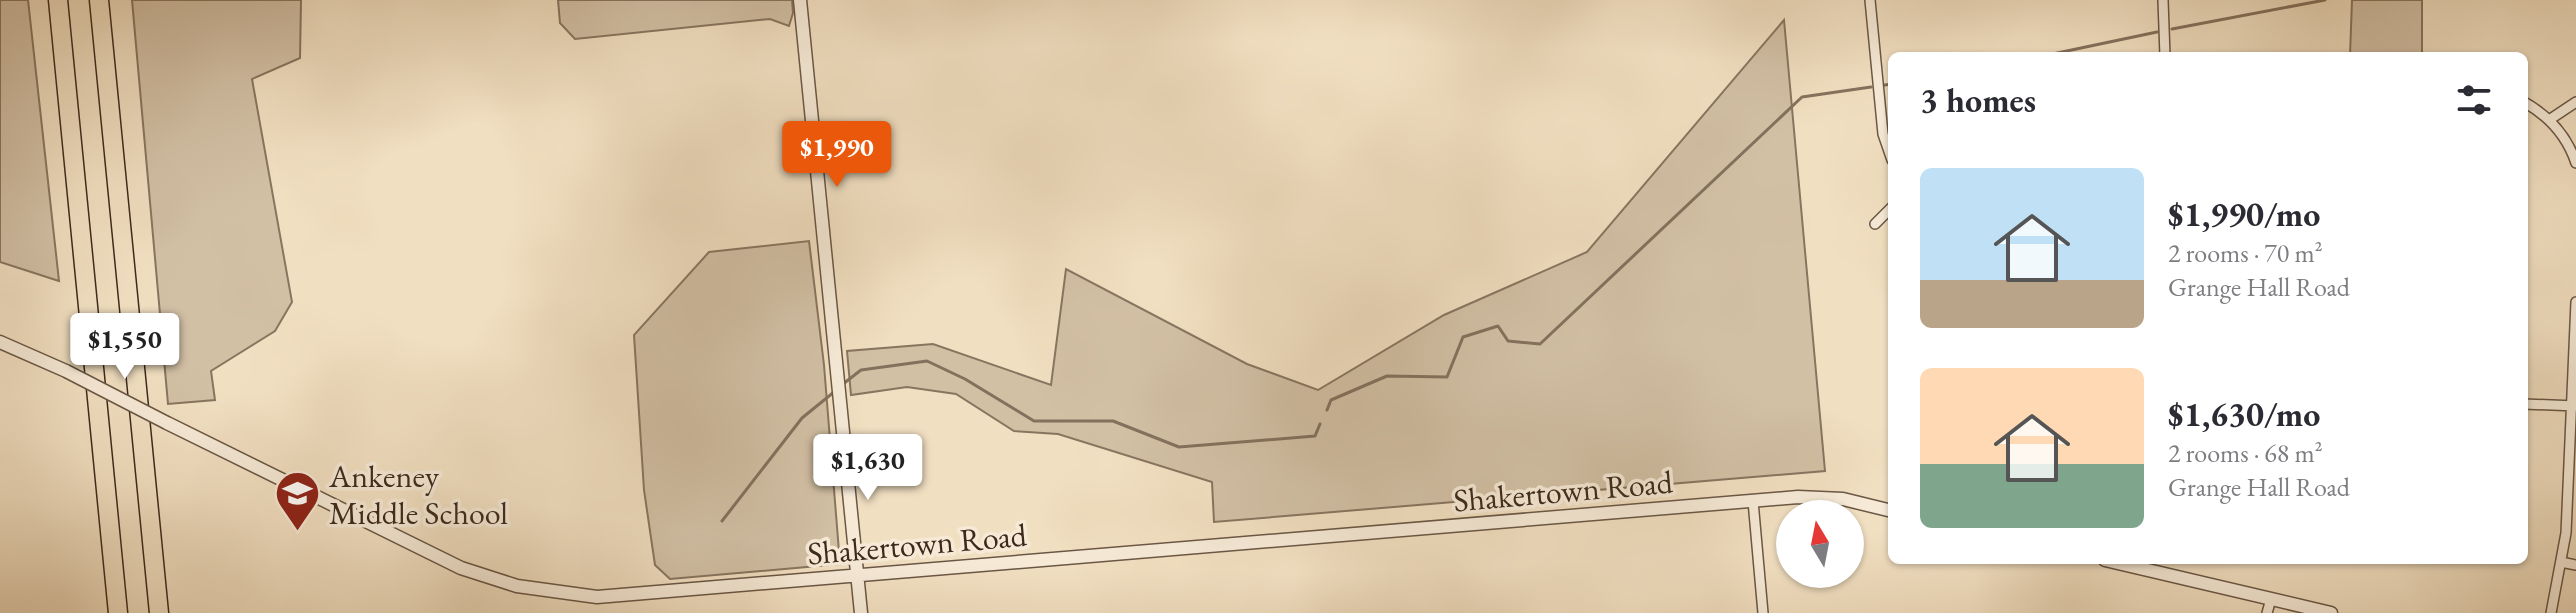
<!DOCTYPE html>
<meta charset="utf-8">
<style>
body{margin:0;font-family:"EB Garamond",serif;background:#f7f7f7;color:#2b2b33;height:100vh;display:flex;flex-direction:column;font-size:30px;white-space:nowrap}
*{box-sizing:border-box;margin:0}
p{font-size:26px;color:#7c7c81}
.icon{flex:none;width:44px;height:44px;fill:none;stroke:currentColor;stroke-width:2;stroke-linecap:round;stroke-linejoin:round}
.map{position:relative;flex:1;overflow:hidden}
.drawer{position:absolute;left:1888px;top:52px;width:640px;height:512px;display:flex;flex-direction:column;background:#fff;border-radius:12px;box-shadow:0 2px 6px #0004}
.drawer>*{flex:none}
.needle{width:52px;rotate:350deg}
.tools{position:absolute;left:1776px;top:500px;display:grid;gap:16px}
.tools a{display:grid;place-items:center;width:88px;height:88px;border-radius:50%;background:#fff;box-shadow:0 2px 6px #0004;font-size:40px}
.price{position:absolute;translate:-50% -68px;padding:0 18px;border-radius:8px;background:#fff;color:#222;font-size:26px;line-height:52px;filter:drop-shadow(0 2px 4px #0008)}
.price::after{content:'';position:absolute;left:50%;top:48px;width:24px;height:18px;margin-left:-12px;background:inherit;clip-path:polygon(0 0,100% 0,50% 100%)}
.price.current{background:#ea580c;color:#fff}
ul{padding:0;list-style:none}
li{display:flex;align-items:center;gap:24px;height:200px;padding:0 32px}
li span{display:grid;place-items:center;flex:none;width:224px;height:160px;border-radius:12px;color:#555}
li>.icon{margin-inline-start:auto}
span .icon{width:96px;height:96px;fill:#fffc;stroke-width:1}
li b{font-size:34px}
h2{display:flex;justify-content:space-between;align-items:center;height:96px;padding:0 32px;font-size:34px}
.map>svg:first-child{display:block}
.green{fill:#d2c0a5;stroke:#887560;stroke-width:2}
.lines{fill:none;stroke-linecap:round;stroke-linejoin:round}
.stream{stroke:#84715d;stroke-width:3}
.minor-casing{stroke:#6a5745;stroke-width:12}
.tertiary-casing{stroke:#6a5745;stroke-width:15}
.motorway-casing{stroke:#3d2a1c;stroke-width:21}
.minor{stroke:#f6ead7;stroke-width:9}
.tertiary{stroke:#f6ead7;stroke-width:12}
.motorway{stroke:#f1dfc1;stroke-width:18}
.tertiary-bridge-casing{stroke:#6a5745;stroke-width:15;stroke-linecap:butt}
.tertiary-bridge{stroke:#f6ead7;stroke-width:12}
.labels{text-anchor:middle;stroke-width:7;stroke-linejoin:round;paint-order:stroke}
.poi-label{font-size:32px;fill:#3d2a1c;stroke:#f6ead7;text-anchor:start}
.street-label{font-size:32px;fill:#3d2a1c;stroke:#f6ead7}
</style>
<div class="map">
<svg width="2576" height="613" viewBox="0 0 2576 613">
<rect width="100%" height="100%" fill="#f1dfc1"/>
<filter id="stains"><feTurbulence type="fractalNoise" baseFrequency=".0025" numOctaves="4"/><feColorMatrix values="0 0 0 0 .2 0 0 0 0 .09 0 0 0 0 .02 0 0 0 .5 -.17"/></filter>
<radialGradient id="worn" r=".72"><stop offset=".6" stop-color="#630" stop-opacity="0"/><stop offset="1" stop-color="#630" stop-opacity=".3"/></radialGradient>
<path class="green" d="M0,0H28L59,281L0,262Z
M132,0H301L300,58L252,79L292,302L275,331L211,371L215,400L168,404Z
M558,0H792L793,13L789,26L770,19L575,39L560,23Z
M2352,0H2422V56H2350Z
M1784,20L1825,471L1214,522L1212,482L1058,434L1014,431L956,394L907,387L851,395L847,351L933,344L1051,385L1066,269L1247,364L1318,390L1444,315L1587,252Z
M809,241L824,365L840,564L670,579L655,565L644,490L634,335L709,252Z"/>
<g class="lines">
<path class="stream" d="M2172,29L2325,0
M2043,56L2157,32
M1885,85L1892,84
M843,384L861,370L927,361L965,379L1034,421H1113L1179,447L1315,436L1320,424
M1327,410L1331,400L1387,376L1447,377L1463,337L1498,326L1508,341L1540,344L1802,97L1871,87
M722,521L802,418L834,392"/>
<defs>
<path id="minor" d="M1870,0L1883,134L1892,160
M2163,0L2165,56
M2524,102C2549,116 2567,136 2576,163
M2549,120L2576,102
M1875,224L1892,207
M2524,404L2576,406
M1753,501L1763,613
M2561,562L2576,565
M2267,613L2271,599
M2551,613L2566,533L2576,302"/>
<path id="tertiary" d="M800,0L861,613
M0,342L66,371
M167,423L461,568L517,586L597,597L1798,497L1843,499L1892,511
M2105,560L2331,613"/>
<path id="motorway" d="M58,0L118,613
M99,0L159,613"/>
</defs>
<use href="#minor" class="minor-casing"/>
<use href="#tertiary" class="tertiary-casing"/>
<use href="#motorway" class="motorway-casing"/>
<use href="#minor" class="minor"/>
<use href="#tertiary" class="tertiary"/>
<use href="#motorway" class="motorway"/>
<defs>
<path id="tertiary-bridge" d="M66,371L167,423"/>
</defs>
<use href="#tertiary-bridge" class="tertiary-bridge-casing"/>
<use href="#tertiary-bridge" class="tertiary-bridge"/>
</g>
<defs>
<symbol id="school-pin" viewBox="-11 -11 22 30"><path d="M0 17L-7.5 6A9.5 9.5 0 1 1 7.5 6Z" fill="#8f2418" stroke="#f6ead7"/><path d="M0-5L7-2L0 1L-7-2ZM-4 1L0 2.5L4 1V4Q0 6-4 4Z" fill="#fff"/></symbol>
</defs>
<g fill-rule="evenodd">
<use href="#school-pin" x="272" y="468" width="51" height="69"/>
</g>
<g class="labels">
<g class="poi-label">
<text x="329" y="487">Ankeney<tspan x="329" dy="37">Middle School</tspan></text>
</g>
<g class="street-label">
<text transform="translate(1563 491) rotate(-5)" y="11">Shakertown Road</text>
<text transform="translate(917 544) rotate(-5)" y="11">Shakertown Road</text>
</g>
</g>
<rect width="100%" height="100%" filter="url(#stains)"/>
<rect width="100%" height="100%" fill="url(#worn)"/>
</svg>
<div class="tools">
<a><svg class="needle" viewBox="-14 -14 28 28"><path d="M0-13l5 13h-10z" fill="#e53935"/><path d="M0 13l5-13h-10z" fill="#7c7c81"/></svg></a>
</div>
<b class="price current" style="left:837px;top:189px">$1,990</b>
<b class="price" style="left:125px;top:381px">$1,550</b>
<b class="price" style="left:868px;top:502px">$1,630</b>
<section class="drawer">
<h2>3 homes<svg class="icon" aria-label="filters" viewBox="0 0 24 24"><path d="M4 7h16M4 17h16"/><circle cx="9" cy="7" r="2"/><circle cx="15" cy="17" r="2"/></svg></h2>
<ul>
<li><span style="background:linear-gradient(#bfe0f5 70%,#b9a48a 0)"><svg class="icon" aria-label="home" viewBox="0 0 24 24"><path d="M3 11l9-7 9 7M6 9v11h12V9"/></svg></span><div><b>$1,990/mo</b><p>2 rooms · 70 m²</p><p>Grange Hall Road</p></div></li>
<li><span style="background:linear-gradient(#ffd9b3 60%,#7fa58c 0)"><svg class="icon" aria-label="home" viewBox="0 0 24 24"><path d="M3 11l9-7 9 7M6 9v11h12V9"/></svg></span><div><b>$1,630/mo</b><p>2 rooms · 68 m²</p><p>Grange Hall Road</p></div></li>
</ul>
</section>
</div>
